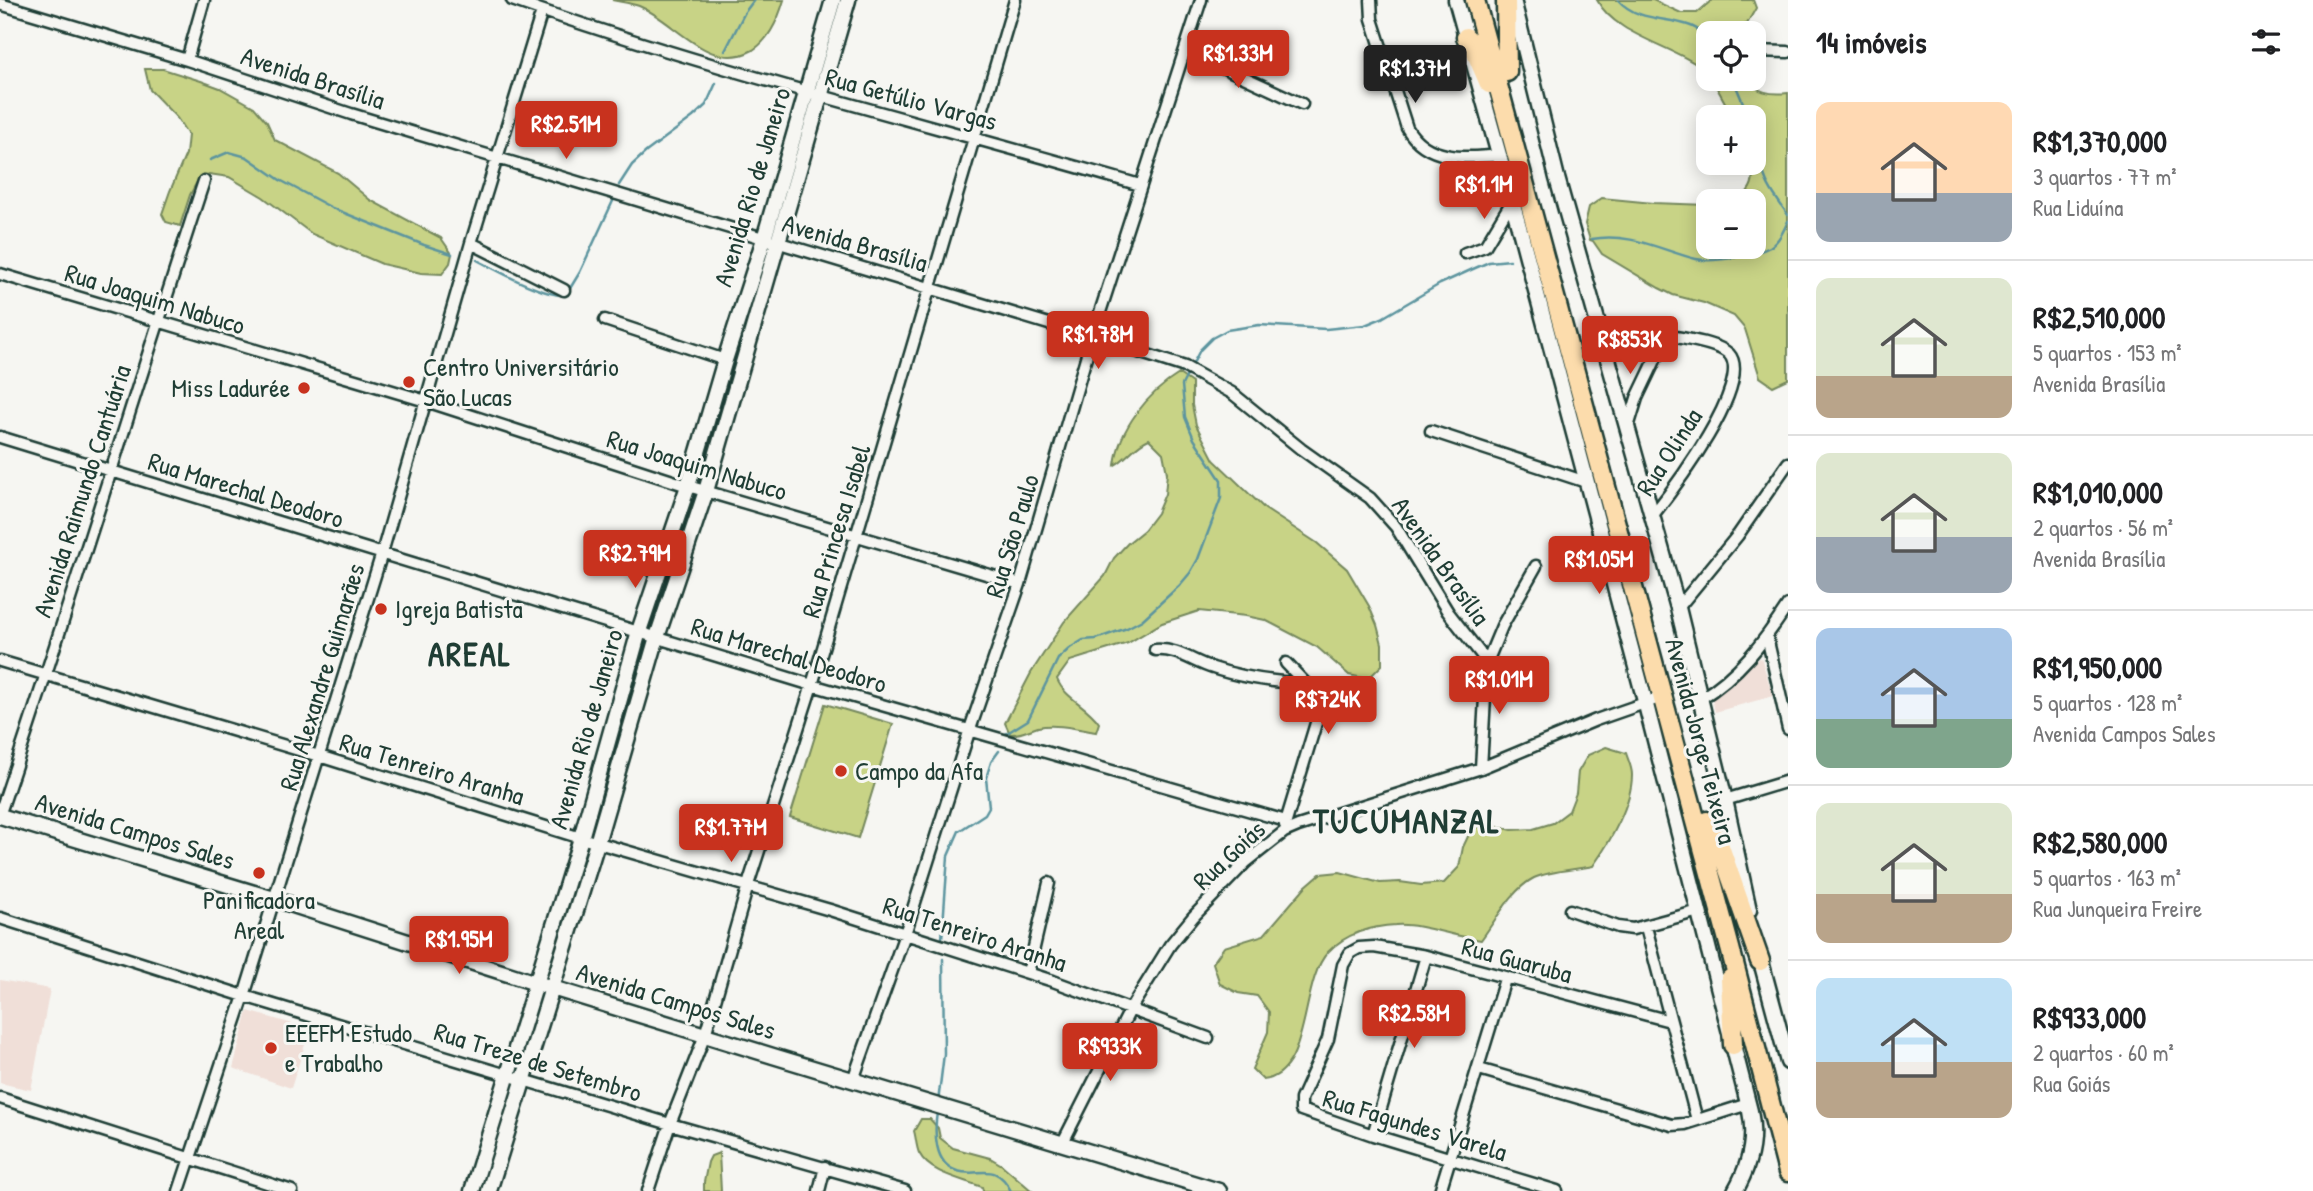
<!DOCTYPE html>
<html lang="pt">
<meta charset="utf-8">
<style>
body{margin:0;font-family:"Patrick Hand",sans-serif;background:#f2f2f2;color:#202124;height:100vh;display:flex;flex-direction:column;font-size:26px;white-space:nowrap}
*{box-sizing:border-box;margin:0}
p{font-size:23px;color:#757577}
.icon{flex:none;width:38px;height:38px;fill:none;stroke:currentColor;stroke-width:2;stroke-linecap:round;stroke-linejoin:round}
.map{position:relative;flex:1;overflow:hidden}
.sheet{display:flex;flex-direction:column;background:#fff;width:525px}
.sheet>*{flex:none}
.controls{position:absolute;left:1696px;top:21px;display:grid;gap:14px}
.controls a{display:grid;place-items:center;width:70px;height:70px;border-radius:14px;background:#fff;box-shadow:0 4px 18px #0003;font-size:35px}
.price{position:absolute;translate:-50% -60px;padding:0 16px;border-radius:7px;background:#c8321e;color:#fff;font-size:23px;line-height:46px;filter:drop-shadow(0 2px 4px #0008)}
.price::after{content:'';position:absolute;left:50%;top:42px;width:21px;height:16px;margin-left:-10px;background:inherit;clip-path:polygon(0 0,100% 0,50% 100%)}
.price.selected{background:#222;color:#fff}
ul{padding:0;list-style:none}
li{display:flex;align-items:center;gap:21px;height:175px;padding:0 28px}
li+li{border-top:2px solid #e0e0e0}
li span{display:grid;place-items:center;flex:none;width:196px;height:140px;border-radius:14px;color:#555}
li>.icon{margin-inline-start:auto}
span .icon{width:84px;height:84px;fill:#fffc;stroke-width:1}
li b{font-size:30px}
h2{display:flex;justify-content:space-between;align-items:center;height:84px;padding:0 28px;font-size:30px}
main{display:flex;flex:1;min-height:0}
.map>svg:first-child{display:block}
.built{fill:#f0dfd8}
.green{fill:#c8d386;stroke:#74885d;stroke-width:2}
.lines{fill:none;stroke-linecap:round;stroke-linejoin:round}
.stream{stroke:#5d959f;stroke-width:2.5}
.street-casing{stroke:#1f3d34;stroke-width:15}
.secondary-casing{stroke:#1f3d34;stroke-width:19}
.highway-casing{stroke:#1f3d34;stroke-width:23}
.street{stroke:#f6f6f2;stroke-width:10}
.secondary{stroke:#f6f6f2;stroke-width:14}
.highway{stroke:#fcdcac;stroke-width:18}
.poi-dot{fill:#c8321e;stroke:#f6f6f2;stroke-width:2.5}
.labels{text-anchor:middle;stroke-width:6;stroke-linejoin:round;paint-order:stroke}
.street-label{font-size:26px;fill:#1f3d34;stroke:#f6f6f2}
.poi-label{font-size:26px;fill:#1f3d34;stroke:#f6f6f2;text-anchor:start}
.district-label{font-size:33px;font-weight:bold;letter-spacing:2px;fill:#1f3d34;stroke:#f6f6f2}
</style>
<main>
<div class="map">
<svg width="1788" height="1191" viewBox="0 0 1788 1191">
<rect width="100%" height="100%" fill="#f6f6f2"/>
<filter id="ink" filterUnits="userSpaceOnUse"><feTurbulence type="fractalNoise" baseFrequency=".0143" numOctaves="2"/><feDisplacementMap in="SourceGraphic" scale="14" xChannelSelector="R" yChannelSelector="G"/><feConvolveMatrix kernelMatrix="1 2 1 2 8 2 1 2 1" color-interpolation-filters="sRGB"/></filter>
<g filter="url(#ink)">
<path class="built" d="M1761,657L1773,696L1715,712L1712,699Z
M0,980L50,989L31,1090L0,1083Z
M248,1011L310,1029L291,1088L233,1068Z"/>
<path class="green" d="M612,0H784C779,17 769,40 753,50C709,74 676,21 639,6C630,3 621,2 612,0Z
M1597,0H1653L1681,13H1697L1712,0H1753L1756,8L1748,22L1736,33H1708V73C1678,46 1616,37 1597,0Z
M145,69H163L201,81L220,88L254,107L267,122L275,140L338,173L370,200L441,238L452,254L450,263L442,274L421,273L382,264L312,234L263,197L229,177L209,174L198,180L190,195L180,226L166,222L162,214L170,191L186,154L188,135L177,118L150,90Z
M1712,79H1744C1758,92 1769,95 1788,93V379L1773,386L1760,377L1745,329L1734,316L1704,303L1673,295L1659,288L1602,254L1593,241L1590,240L1585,224L1589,207L1602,198L1653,203L1708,205V247H1754V201H1739C1752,189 1756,180 1750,163H1754V117H1733Z
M1179,374L1192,383V405L1196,425L1214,460L1265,509L1317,543L1347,569L1369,606L1377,625L1382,644V665L1368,679L1349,675L1317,647L1265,620L1246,616L1199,611L1162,623L1128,643L1070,661L1057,679C1065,699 1087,705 1099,723L1096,732C1078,729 1056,723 1038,727C1028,730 1021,735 1010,734L1005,723L1031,673L1064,622L1105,576L1114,558L1128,543L1144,530L1157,513L1165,494L1167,473L1163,453L1149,439C1135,445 1128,457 1115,465C1119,428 1148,393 1179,374Z
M825,704L893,724L858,838L790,817Z
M1606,747L1626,753C1628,760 1632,767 1632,775C1632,804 1610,842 1593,866C1574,870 1552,870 1534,878C1511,890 1496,920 1481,940C1455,937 1419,923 1396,925C1371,926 1345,934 1328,952C1299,983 1312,1074 1263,1080L1252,1069L1268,1032L1269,1012L1257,996L1238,993L1220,984L1213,963L1224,947L1264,935L1305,887L1320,874L1340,872L1380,883L1400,882L1421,885L1444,883L1459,867L1463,847L1472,828L1492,825L1512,830L1533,829L1553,823L1569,811L1576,793L1578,772L1588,755Z
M921,1119H930L938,1128L940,1138L953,1148L990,1158L1002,1165L1032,1191H983L982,1187C962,1179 930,1174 919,1153C916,1146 916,1137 914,1131Z
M719,1153L721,1191H704V1182L708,1162L711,1156Z"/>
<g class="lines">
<path class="stream" d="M1618,0C1637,21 1664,17 1688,25C1695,27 1702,32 1708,36
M725,51L745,12L754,0
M1733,79L1749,117
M1754,124C1770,147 1758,150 1763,171C1767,187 1779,202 1788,215
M210,160L229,152L247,157L280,180L332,208L424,245L452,254
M619,185L632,165L646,152L693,117L706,105L716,83
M1592,239C1629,232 1661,250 1696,259C1713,263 1755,255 1770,247C1779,241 1784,230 1788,221
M477,260C498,271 544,297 566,295L580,272L613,201
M1004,735L1028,720L1058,659L1070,648L1083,640L1096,639L1127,628L1142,620L1179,586L1190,573L1198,559L1221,498V480L1194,439L1185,417L1182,385L1200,350L1212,338L1227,330L1259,325L1326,329L1365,325L1382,318L1440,284L1473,269L1489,262L1510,260
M942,939L948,856L959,831L985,814L989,807L986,778L991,762L999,751
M938,1102L944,1054L943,959
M937,1112C934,1132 934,1164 957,1171C980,1178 995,1160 1011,1191"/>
<defs>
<path id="street" d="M512,0C718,73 931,124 1140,185
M1371,0L1372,19L1407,128C1426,161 1465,159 1499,155
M0,4L187,60L351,114L1092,337L1185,367L1232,393L1301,449L1370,498L1396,527L1448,612L1487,662
M1185,50L1302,104
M1754,51L1788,52
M187,60L204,0
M471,243L564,290
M1465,253L1485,246L1512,201
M0,274L426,401L688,486L1020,584
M605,320L725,360
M1629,424L1637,398L1667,335C1683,339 1718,343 1729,354C1755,382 1672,491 1653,515
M1431,431L1586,482
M0,437L812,685L1286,821
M1678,608L1738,535L1788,463
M1767,637L1788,729
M1155,650C1177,648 1193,662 1213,668C1242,678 1276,682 1306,684
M0,661L319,756L581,838L830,910L1053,981L1208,1038
M1700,699C1738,676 1764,642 1788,605
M1481,768L1487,662L1502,626L1536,566
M1725,800L1788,781
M0,813C71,603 135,391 204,181
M1285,825L1323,700L1322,693L1306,684L1286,663
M1570,910L1618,927L1633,929L1699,911
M0,918L244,996L670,1124L905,1191
M1646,927L1697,1120
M1028,973L1049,883
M1479,1069L1672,1125L1685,1124L1748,1104
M853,1080L905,934L969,732L1020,584L1092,337L1201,0
M0,1098L292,1191
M1373,1135L1426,956
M1062,1144L1131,1008L1170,945L1193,917L1246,862L1284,832L1298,826L1481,768L1596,720L1662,697
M179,1191L244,996L382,553L471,243L542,11
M648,1191L670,1124L705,1035L748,885L812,685L1015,0
M819,1191L825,1167
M1440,1191L1505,979
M1557,1191L1373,1135L1301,1110V1099L1328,1039L1343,965L1350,953L1359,948L1374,947L1426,956L1670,1021"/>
<path id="secondary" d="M1456,0L1521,234L1645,701L1750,1111C1756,1139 1749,1167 1735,1191
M1513,0L1557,178L1678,608L1725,800L1749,910
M0,816L274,899L536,983L773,1056L1219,1191
M1759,954L1788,1062
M472,1191L581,838L639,631L688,486L725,360L764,239L833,0
M489,1191L597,843L657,637L706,491L848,0"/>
<path id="highway" d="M1475,0L1730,948L1788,1172
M1506,0L1507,72
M1466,37L1473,47L1489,84
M1707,821L1717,838L1760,961
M1730,979L1733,1045"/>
</defs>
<use href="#street" class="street-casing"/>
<use href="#secondary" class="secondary-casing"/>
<use href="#highway" class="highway-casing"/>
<use href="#street" class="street"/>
<use href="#secondary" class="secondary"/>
<use href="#highway" class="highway"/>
</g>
</g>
<g class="poi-dot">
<circle cx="409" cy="382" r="7"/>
<circle cx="304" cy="388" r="7"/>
<circle cx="381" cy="609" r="7"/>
<circle cx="841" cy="771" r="7"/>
<circle cx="259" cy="873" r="7"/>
<circle cx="271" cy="1048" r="7"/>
</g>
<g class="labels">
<g class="street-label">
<text transform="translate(313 78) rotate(18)" y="9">Avenida Brasília</text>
<text transform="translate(911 99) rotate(15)" y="9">Rua Getúlio Vargas</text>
<text transform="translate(752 187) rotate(-73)" y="9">Avenida Rio de Janeiro</text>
<text transform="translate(855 243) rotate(16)" y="9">Avenida Brasília</text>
<text transform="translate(155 299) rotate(17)" y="9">Rua Joaquim Nabuco</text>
<text transform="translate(1669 452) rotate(-57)" y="9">Rua Olinda</text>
<text transform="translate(697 465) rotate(17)" y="9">Rua Joaquim Nabuco</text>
<text transform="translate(246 490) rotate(17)" y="9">Rua Marechal Deodoro</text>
<text transform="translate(82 491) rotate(-72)" y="9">Avenida Raimundo Cantuária</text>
<text transform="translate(836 531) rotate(-73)" y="9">Rua Princesa Isabel</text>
<text transform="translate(1012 536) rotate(-73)" y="9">Rua São Paulo</text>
<text transform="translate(1441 561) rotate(55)" y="9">Avenida Brasília</text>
<text transform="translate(789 655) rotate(17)" y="9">Rua Marechal Deodoro</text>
<text transform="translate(322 677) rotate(-73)" y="9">Rua Alexandre Guimarães</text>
<text transform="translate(586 729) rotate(-74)" y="9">Avenida Rio de Janeiro</text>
<text transform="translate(1701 741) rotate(75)" y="9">Avenida Jorge Teixeira</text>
<text transform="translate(432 769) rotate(17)" y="9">Rua Tenreiro Aranha</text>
<text transform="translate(135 831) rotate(17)" y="9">Avenida Campos Sales</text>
<text transform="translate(1229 855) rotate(-43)" y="9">Rua Goiás</text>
<text transform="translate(975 934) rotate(18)" y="9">Rua Tenreiro Aranha</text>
<text transform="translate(1517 960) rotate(15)" y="9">Rua Guaruba</text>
<text transform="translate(676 1001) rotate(17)" y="9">Avenida Campos Sales</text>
<text transform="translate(538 1062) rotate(17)" y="9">Rua Treze de Setembro</text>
<text transform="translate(1415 1125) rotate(17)" y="9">Rua Fagundes Varela</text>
</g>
<g class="poi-label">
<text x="423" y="376">Centro Universitário<tspan x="423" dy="30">São Lucas</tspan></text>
<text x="290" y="397" text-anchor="end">Miss Ladurée</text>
<text x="395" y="618">Igreja Batista</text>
<text x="855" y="780">Campo da Afa</text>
<text x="259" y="909" text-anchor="middle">Panificadora<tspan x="259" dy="30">Areal</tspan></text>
<text x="285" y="1042">EEEFM Estudo<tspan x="285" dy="30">e Trabalho</tspan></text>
</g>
<g class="district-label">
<text x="470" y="666">AREAL</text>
<text x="1407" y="833">TUCUMANZAL</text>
</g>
</g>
</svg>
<div class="controls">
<a><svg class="icon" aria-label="locate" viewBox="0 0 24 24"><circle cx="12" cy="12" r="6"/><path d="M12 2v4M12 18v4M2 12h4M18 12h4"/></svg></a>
<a>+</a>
<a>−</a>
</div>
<b class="price" style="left:1238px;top:90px">R$1.33M</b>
<b class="price selected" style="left:1415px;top:105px">R$1.37M</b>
<b class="price" style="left:566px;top:161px">R$2.51M</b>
<b class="price" style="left:1484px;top:221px">R$1.1M</b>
<b class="price" style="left:1098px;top:371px">R$1.78M</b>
<b class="price" style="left:1630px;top:376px">R$853K</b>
<b class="price" style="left:635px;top:590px">R$2.79M</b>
<b class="price" style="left:1599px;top:596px">R$1.05M</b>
<b class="price" style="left:1499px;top:716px">R$1.01M</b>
<b class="price" style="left:1328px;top:736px">R$724K</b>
<b class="price" style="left:731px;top:864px">R$1.77M</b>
<b class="price" style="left:459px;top:976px">R$1.95M</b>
<b class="price" style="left:1414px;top:1050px">R$2.58M</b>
<b class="price" style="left:1110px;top:1083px">R$933K</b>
</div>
<section class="sheet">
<h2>14 imóveis<svg class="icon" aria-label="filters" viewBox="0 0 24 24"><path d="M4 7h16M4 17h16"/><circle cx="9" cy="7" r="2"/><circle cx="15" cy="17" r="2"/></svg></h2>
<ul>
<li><span style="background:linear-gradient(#ffd9b3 65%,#9aa5b1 0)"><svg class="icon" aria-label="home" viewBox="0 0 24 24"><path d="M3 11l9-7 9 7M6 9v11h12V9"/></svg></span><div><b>R$1,370,000</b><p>3 quartos · 77 m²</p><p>Rua Liduína</p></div></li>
<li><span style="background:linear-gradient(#dfe7d0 70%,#b9a48a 0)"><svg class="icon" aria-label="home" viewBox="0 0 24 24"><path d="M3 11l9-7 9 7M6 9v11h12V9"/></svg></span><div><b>R$2,510,000</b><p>5 quartos · 153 m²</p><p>Avenida Brasília</p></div></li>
<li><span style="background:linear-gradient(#dfe7d0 60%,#9aa5b1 0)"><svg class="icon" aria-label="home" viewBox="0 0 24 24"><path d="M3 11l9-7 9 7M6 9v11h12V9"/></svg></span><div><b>R$1,010,000</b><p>2 quartos · 56 m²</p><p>Avenida Brasília</p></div></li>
<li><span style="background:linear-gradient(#a9c7e8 65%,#7fa58c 0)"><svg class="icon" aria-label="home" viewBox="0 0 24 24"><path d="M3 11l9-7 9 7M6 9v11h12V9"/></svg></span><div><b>R$1,950,000</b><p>5 quartos · 128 m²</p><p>Avenida Campos Sales</p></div></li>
<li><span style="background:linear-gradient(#dfe7d0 65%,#b9a48a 0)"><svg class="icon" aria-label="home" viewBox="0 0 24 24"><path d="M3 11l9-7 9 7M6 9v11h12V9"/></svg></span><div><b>R$2,580,000</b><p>5 quartos · 163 m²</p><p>Rua Junqueira Freire</p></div></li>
<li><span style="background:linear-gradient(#bfe0f5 60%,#b9a48a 0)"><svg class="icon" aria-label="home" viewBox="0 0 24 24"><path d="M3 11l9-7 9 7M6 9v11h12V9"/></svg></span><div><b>R$933,000</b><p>2 quartos · 60 m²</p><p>Rua Goiás</p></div></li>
</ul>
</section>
</main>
